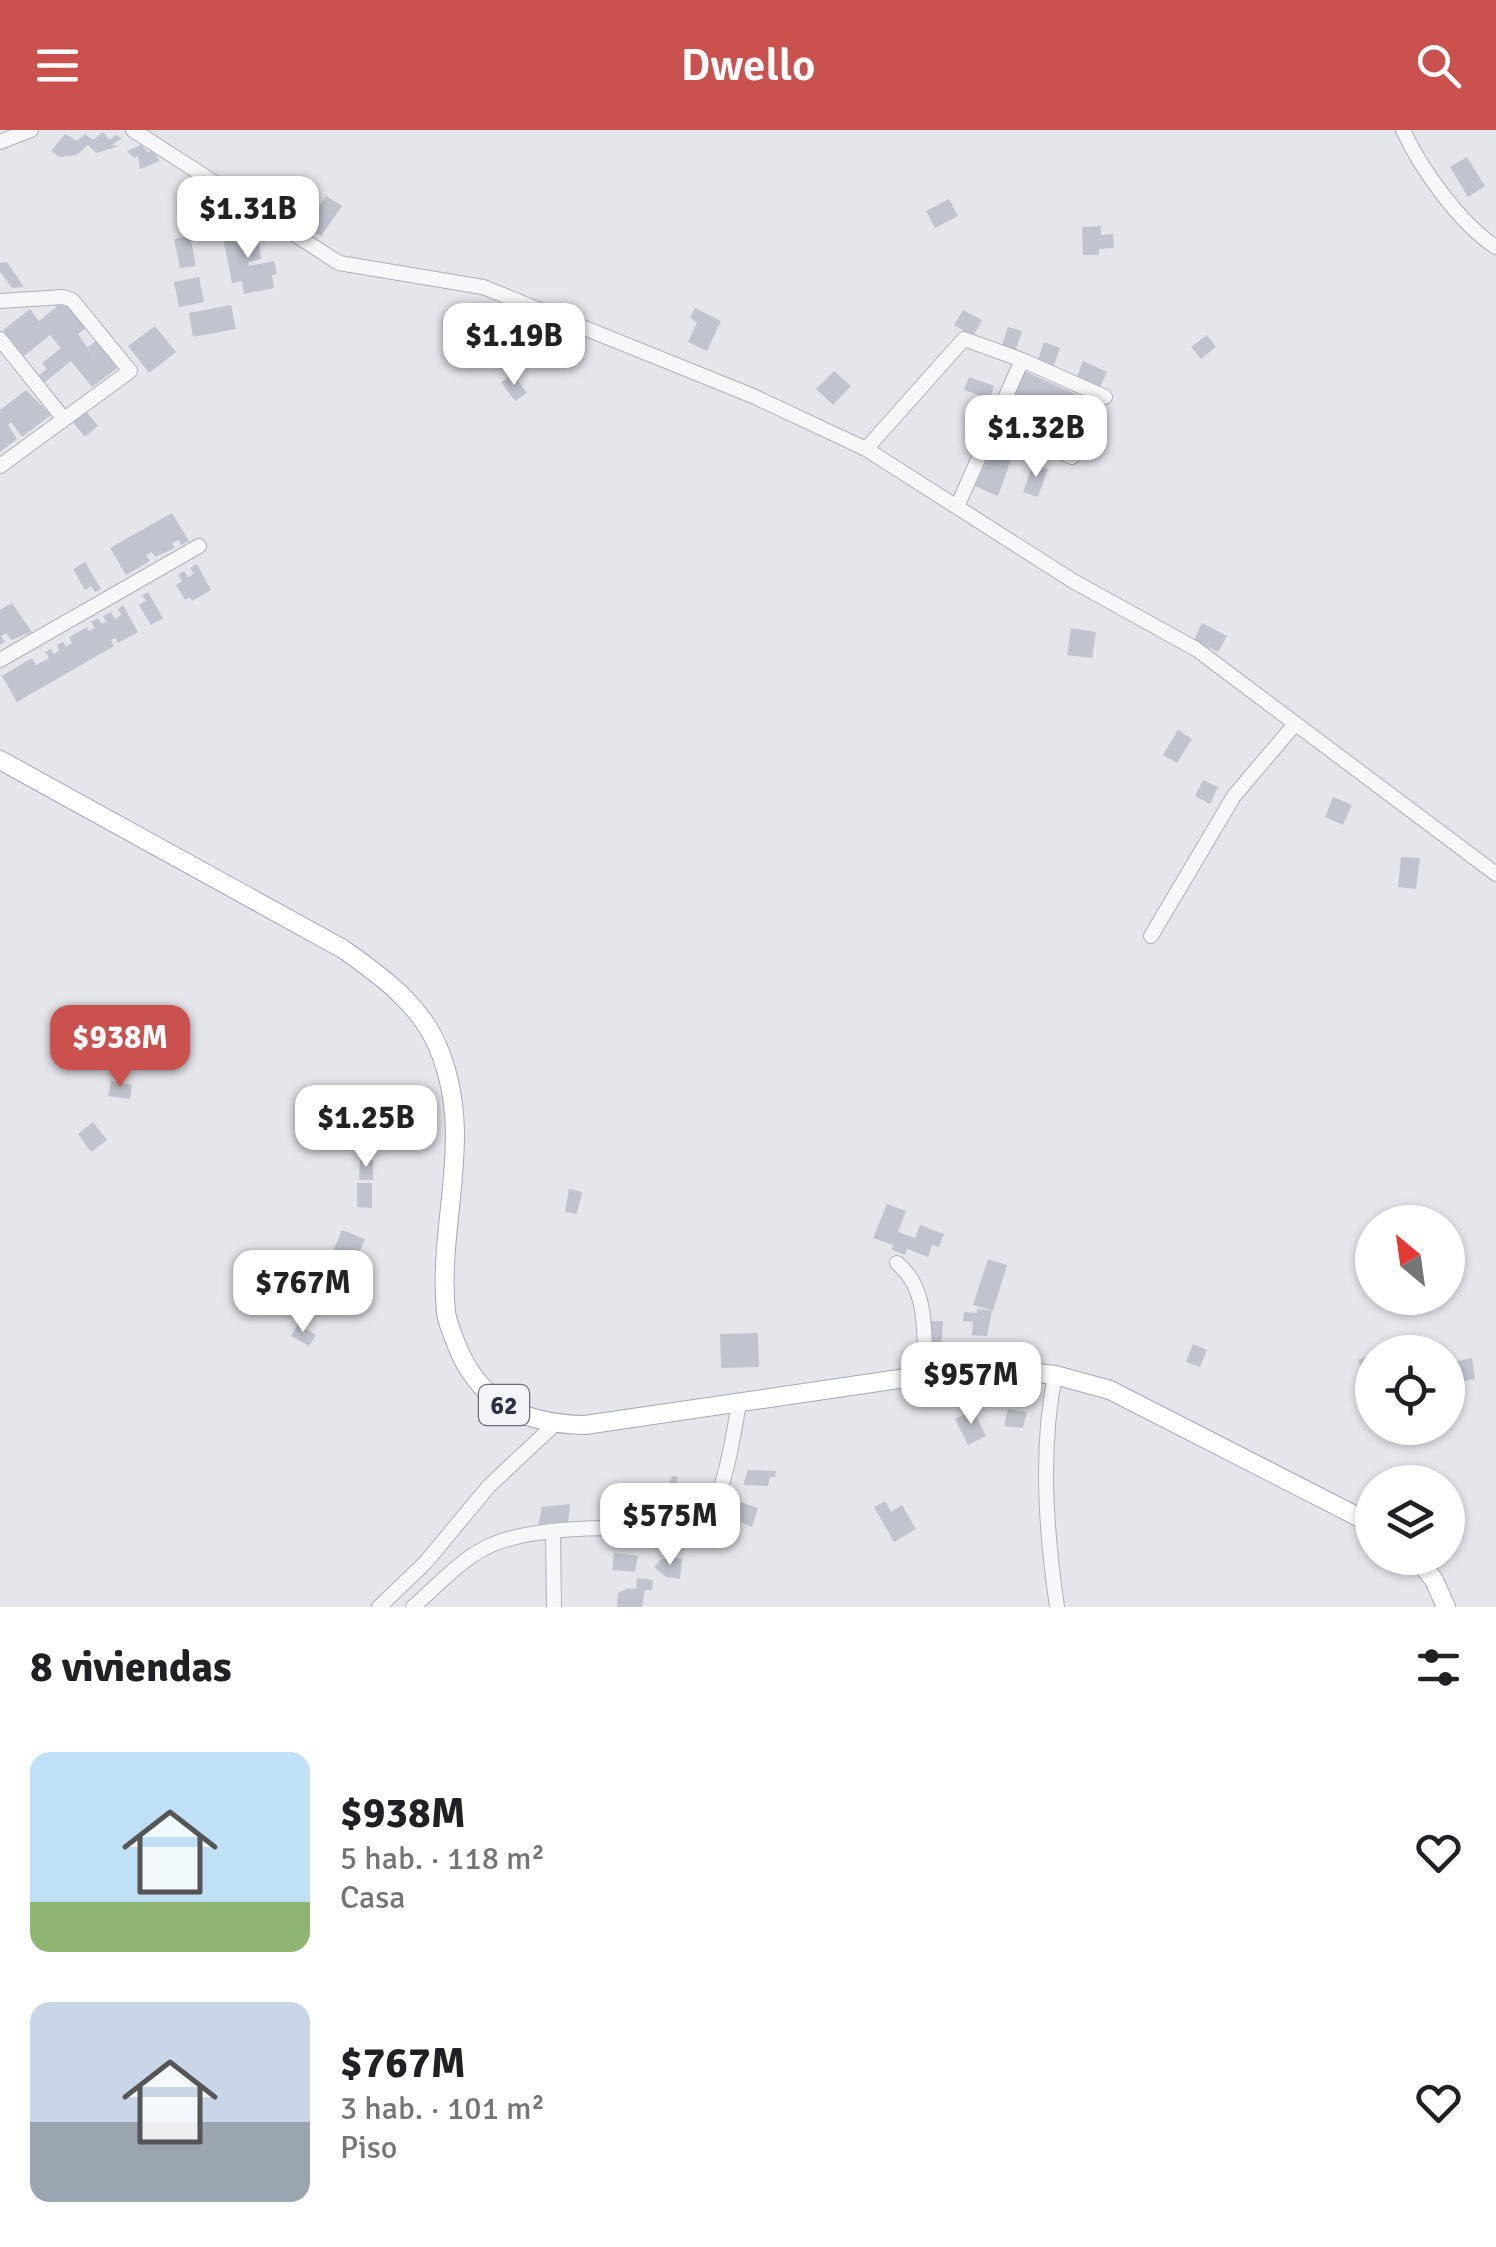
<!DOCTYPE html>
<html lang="es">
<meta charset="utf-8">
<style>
body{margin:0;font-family:Signika,sans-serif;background:#f2f2f2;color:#202124;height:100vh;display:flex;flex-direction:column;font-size:38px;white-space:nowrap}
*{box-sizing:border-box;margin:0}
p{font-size:32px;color:#757577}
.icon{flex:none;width:55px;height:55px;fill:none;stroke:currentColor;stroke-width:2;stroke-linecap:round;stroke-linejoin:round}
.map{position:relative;height:1477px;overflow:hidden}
.drawer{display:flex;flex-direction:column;background:#fff;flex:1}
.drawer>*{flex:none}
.needle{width:65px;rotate:331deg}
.fabs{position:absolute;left:1355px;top:1075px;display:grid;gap:20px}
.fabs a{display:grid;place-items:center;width:110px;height:110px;border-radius:50%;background:#fff;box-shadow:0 2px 8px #0004;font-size:50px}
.price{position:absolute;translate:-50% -85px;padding:0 22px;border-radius:20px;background:#fff;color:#222;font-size:32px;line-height:65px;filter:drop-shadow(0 2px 5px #0008)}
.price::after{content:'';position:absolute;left:50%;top:60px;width:30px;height:22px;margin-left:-15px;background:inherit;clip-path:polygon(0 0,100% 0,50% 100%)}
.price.on{background:#cb514f;color:#fff}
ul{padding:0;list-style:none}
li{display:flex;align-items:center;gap:30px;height:250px;padding:0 30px}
li span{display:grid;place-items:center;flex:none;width:280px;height:200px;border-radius:20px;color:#555}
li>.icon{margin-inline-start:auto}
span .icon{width:120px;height:120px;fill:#fffc;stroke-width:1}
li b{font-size:42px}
h2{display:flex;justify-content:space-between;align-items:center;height:120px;padding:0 30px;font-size:42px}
header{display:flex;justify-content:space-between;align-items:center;height:130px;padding:0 30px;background:#cb514f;color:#fff;font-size:45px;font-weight:600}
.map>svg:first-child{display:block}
.building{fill:#c1c4ce}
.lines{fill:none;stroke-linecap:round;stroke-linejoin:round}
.minor-casing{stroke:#adafb9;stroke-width:16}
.major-casing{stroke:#a4a8b7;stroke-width:20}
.minor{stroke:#f7f7fa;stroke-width:14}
.major{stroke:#fff;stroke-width:18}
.labels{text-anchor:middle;stroke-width:8;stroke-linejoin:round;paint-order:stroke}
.shield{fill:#f4f5f8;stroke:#686b79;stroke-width:2.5}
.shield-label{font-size:25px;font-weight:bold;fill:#2c3043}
</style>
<header><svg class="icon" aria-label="menu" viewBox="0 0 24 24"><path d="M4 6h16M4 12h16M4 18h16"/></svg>Dwello<svg class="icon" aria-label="search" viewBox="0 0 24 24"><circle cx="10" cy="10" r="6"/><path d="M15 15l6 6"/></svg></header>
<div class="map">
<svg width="1496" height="1477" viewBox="0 0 1496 1477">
<rect width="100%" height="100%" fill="#e4e6eb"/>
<path class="building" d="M103,2L110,10L115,5L122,8L112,15L119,16L96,23L88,15L77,25L60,27L51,21L65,4L77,11L85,4L93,10Z
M141,15L148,22L152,20L160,31L140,39L138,26L134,28L127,21Z
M1467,27L1485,56L1468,67L1450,37Z
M326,66L342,76L321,106L306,97Z
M949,69L958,86L935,98L926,81Z
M1101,96V105L1113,104L1114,118L1099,119V125H1083L1082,97Z
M257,97L261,129L248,132L249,136L274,131L277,144L272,145L274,158L244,164L242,151L232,153L223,107L226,104Z
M190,106L196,136L180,138L174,109Z
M7,132L24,157L12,158L0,142V133Z
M199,147L204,172L179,177L174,152Z
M66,169L88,196L78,204L97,231L88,217L96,211L120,236L92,257L71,231L45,252L39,245L47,239L42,233L61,218L50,205L24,226L3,200L30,179L39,191Z
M231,175L236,199L193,207L189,183Z
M695,178L721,191L707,221L688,212L697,192L690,188Z
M963,180L982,190L973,206L954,195Z
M155,196L176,222L149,243L128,216Z
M1008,197L1022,201L1015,222L1001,218Z
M1207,205L1216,217L1201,229L1191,217Z
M1044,212L1060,218L1053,238L1037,232Z
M1083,231L1107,242L1099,259L1076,249Z
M1022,240L1093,272L1071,320L1000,288Z
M834,241L851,256L833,275L816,259Z
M513,244L527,263L515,271L501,252Z
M969,247L994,256L990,269L964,260Z
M26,260L51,285L22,307L11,292L8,295L17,309L0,322V280Z
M86,281L98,296L85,307L72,291Z
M994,316L1013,324L998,366L975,356Z
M1033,334L1048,339L1038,367L1023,362Z
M172,383L189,411L181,415L179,410L172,413L175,418L155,427L152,422L146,425L150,431L126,445L110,418Z
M85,432L101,459L95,462L91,456L85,460L73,439Z
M197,434L211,460L192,471L190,467L185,470L176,455L182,451L178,445L184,441L188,447L194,444L190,438Z
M148,462L163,488L151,495L139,475L146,471L142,465Z
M12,473L32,502L11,510L6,503L1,506L5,512L0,515V480Z
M123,475L138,502L118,513L115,508L111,510L114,516L17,572L2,546L32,528L36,535L49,528L45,522L51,519L54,524L59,520L57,515L63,512L66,517L72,513L69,507L87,497L89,501L95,498L91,492L98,488L102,494L106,492L103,486L111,482L115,489L121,485L118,479Z
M1202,493L1227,506L1218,522L1194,510Z
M1071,498L1096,502L1092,528L1067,525Z
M1178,600L1192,609L1177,633L1163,625Z
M1203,650L1218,657L1210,674L1195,666Z
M1333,667L1352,675L1343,695L1325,687Z
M1401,727L1420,728L1416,759L1398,757Z
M111,951L132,955L130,969L108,966Z
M93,992L107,1010L91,1022L78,1004Z
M360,1030H373V1050H359Z
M357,1053H372V1078L357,1077Z
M569,1059L582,1062L577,1084L565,1082Z
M887,1074L906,1081L898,1102L915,1108L920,1095L944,1104L939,1117L932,1115L928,1127L907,1119L905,1125L892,1120L893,1115L873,1108Z
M342,1100L365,1109L356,1130L351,1129L349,1135L335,1129L338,1123L333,1121Z
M988,1129L1007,1135L993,1181L973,1175Z
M977,1179L992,1181L987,1206L972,1205L973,1192L963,1191L964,1182L977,1183Z
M929,1191H943L941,1216L928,1215Z
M298,1194L316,1205L309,1216L291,1206Z
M758,1203L759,1237L721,1238L720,1204Z
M1193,1214L1207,1220L1200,1237L1186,1232Z
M1372,1224V1262L1358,1230Z
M1472,1228L1475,1249L1456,1252L1453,1232Z
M1008,1279L1027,1282L1023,1298L1004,1296Z
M973,1280L986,1306L968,1315L955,1289Z
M748,1340L776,1341L775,1347H770L768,1356L743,1355Z
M672,1346L678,1347L675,1355L704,1358L697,1382L668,1379L675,1355H669Z
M885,1371L891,1382L902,1375L916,1399L894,1412L874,1377Z
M741,1372L758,1378L752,1397L741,1392L739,1397L733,1395Z
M570,1374L568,1393L538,1396L542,1377Z
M614,1423L638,1426L635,1442L612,1440Z
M675,1428L682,1429L680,1449L666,1447L654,1437L662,1429Z
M637,1448L653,1450L652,1460H645L642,1477H617L618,1463L628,1458L636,1459Z"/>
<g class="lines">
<defs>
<path id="minor" d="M133,0L339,133L483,157L753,266L866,319L1073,451L1196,519L1496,744
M1403,0C1420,38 1461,95 1496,117
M0,12L31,0
M0,171L63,167L72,170L130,241L0,336
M0,209L63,288
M996,294L1072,327
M866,319L964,209L1022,230L1105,267
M957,377L1022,230
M0,530L199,416
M1151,806L1234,666L1295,594
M897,1133C930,1160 923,1205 926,1245
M1055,1245C1040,1320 1046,1401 1057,1477
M553,1402L554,1477
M379,1477L425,1433L489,1356L554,1295
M413,1477C436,1457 458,1432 485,1418C535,1392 634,1399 691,1397C725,1384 732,1307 739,1274"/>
<path id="major" d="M0,630L343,819C380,845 420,874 438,917C476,1007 437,1091 446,1182C447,1192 452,1202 455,1211C478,1273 523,1294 585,1295L926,1245L1010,1240L1055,1245L1110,1260L1372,1394
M1417,1428L1434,1450L1446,1477"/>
</defs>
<use href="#minor" class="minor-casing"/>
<use href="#major" class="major-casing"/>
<use href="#minor" class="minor"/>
<use href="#major" class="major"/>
</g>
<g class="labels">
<rect class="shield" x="479" y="1255" width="50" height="40" rx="8"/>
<g class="shield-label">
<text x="504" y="1284">62</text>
</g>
</g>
</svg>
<div class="fabs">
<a><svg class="needle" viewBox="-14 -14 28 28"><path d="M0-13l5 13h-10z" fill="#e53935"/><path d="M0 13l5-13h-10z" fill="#757577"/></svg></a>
<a><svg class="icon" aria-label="locate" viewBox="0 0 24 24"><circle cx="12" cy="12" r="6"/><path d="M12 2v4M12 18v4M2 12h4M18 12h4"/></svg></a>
<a><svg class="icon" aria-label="layers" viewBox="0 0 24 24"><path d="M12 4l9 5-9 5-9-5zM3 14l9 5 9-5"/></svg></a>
</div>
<b class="price" style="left:248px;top:131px">$1.31B</b>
<b class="price" style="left:514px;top:258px">$1.19B</b>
<b class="price" style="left:1036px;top:350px">$1.32B</b>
<b class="price on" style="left:120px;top:960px">$938M</b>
<b class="price" style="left:366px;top:1040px">$1.25B</b>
<b class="price" style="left:303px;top:1205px">$767M</b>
<b class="price" style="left:971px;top:1297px">$957M</b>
<b class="price" style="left:670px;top:1438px">$575M</b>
</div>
<section class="drawer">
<h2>8 viviendas<svg class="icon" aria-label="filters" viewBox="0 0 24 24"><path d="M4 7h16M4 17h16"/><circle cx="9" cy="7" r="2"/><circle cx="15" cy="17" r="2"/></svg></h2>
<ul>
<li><span style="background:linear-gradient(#bfe0f5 75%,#8fb573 0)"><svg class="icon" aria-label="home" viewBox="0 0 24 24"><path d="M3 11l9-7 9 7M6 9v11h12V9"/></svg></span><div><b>$938M</b><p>5 hab. · 118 m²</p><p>Casa</p></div><svg class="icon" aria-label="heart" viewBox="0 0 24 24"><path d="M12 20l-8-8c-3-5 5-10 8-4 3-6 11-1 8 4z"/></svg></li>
<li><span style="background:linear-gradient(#c9d6e8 60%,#9aa5b1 0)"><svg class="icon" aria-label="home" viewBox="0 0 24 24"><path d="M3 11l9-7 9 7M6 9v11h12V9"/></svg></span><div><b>$767M</b><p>3 hab. · 101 m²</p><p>Piso</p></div><svg class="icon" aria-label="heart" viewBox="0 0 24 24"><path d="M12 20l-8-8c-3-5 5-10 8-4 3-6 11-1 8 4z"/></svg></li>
</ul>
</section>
